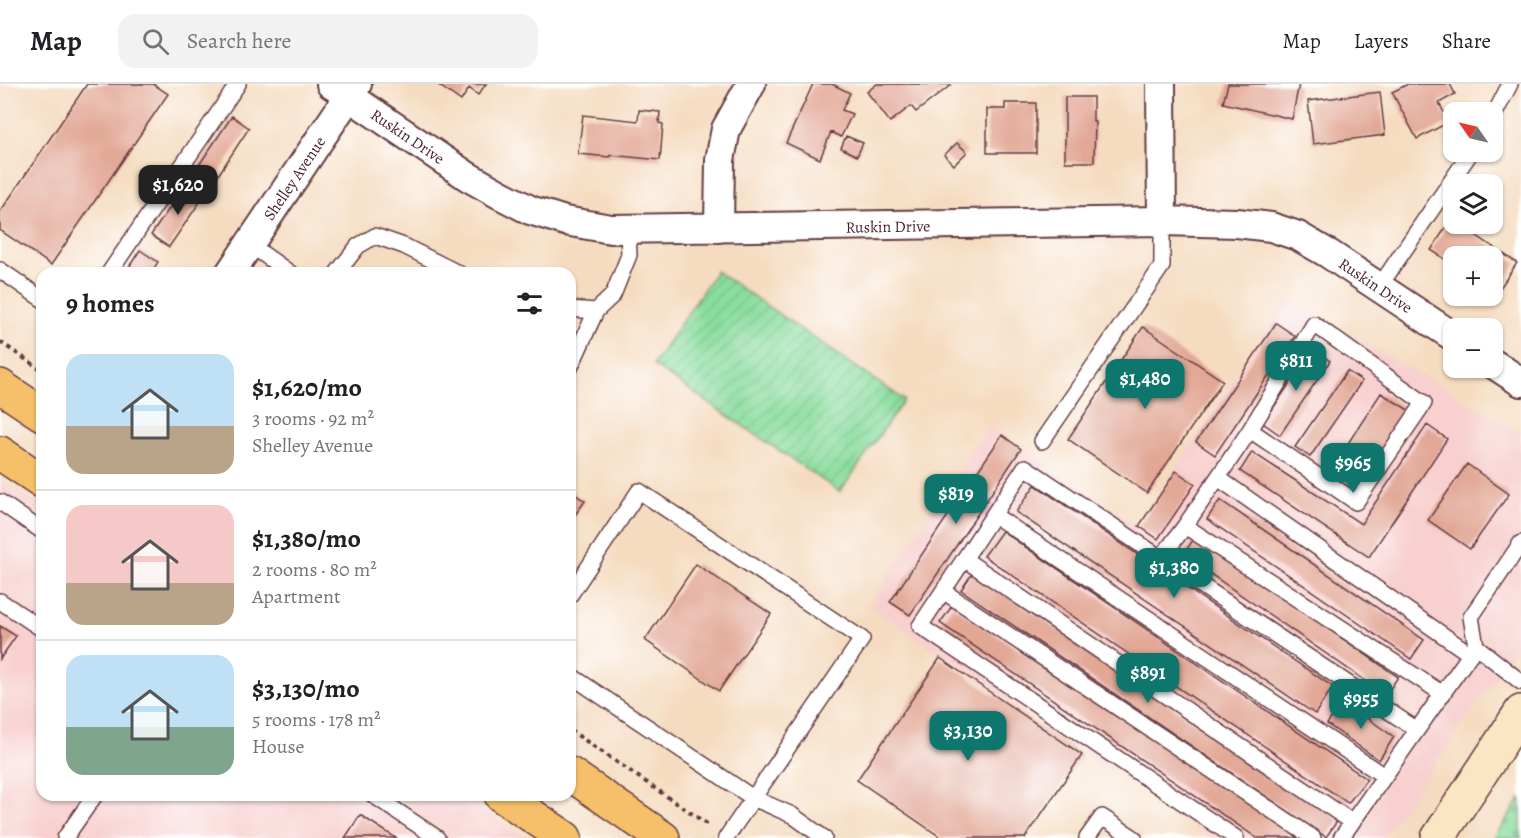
<!DOCTYPE html>
<meta charset="utf-8">
<style>
body{margin:0;font-family:Alegreya,serif;background:#f2f2f2;color:#202124;height:100vh;display:flex;flex-direction:column;font-size:22px;white-space:nowrap}
*{box-sizing:border-box;margin:0}
p{font-size:20px;color:#757577}
.icon{flex:none;width:33px;height:33px;fill:none;stroke:currentColor;stroke-width:2;stroke-linecap:round;stroke-linejoin:round}
.map{position:relative;flex:1;overflow:hidden}
.details{position:absolute;left:36px;top:183px;width:540px;height:534px;display:flex;flex-direction:column;background:#fff;border-radius:18px;box-shadow:0 2px 4px #0004}
.details>*{flex:none}
.needle{width:39px;rotate:304deg}
.controls{position:absolute;left:1443px;top:18px;display:grid;gap:12px}
.controls a{display:grid;place-items:center;width:60px;height:60px;border-radius:12px;background:#fff;box-shadow:0 2px 4px #0004;font-size:30px}
.price{position:absolute;translate:-50% -51px;padding:0 14px;border-radius:12px;background:#0f766e;color:#fff;font-size:20px;line-height:39px;filter:drop-shadow(0 2px 3px #0008)}
.price::after{content:'';position:absolute;left:50%;top:36px;width:18px;height:14px;margin-left:-9px;background:inherit;clip-path:polygon(0 0,100% 0,50% 100%)}
.price.active{background:#222;color:#fff}
ul{padding:0;list-style:none}
li{display:flex;align-items:center;gap:18px;height:150px;padding:0 30px}
li+li{border-top:2px solid #e0e0e0}
li span{display:grid;place-items:center;flex:none;width:168px;height:120px;border-radius:18px;color:#555}
li>.icon{margin-inline-start:auto}
span .icon{width:72px;height:72px;fill:#fffc;stroke-width:1}
li b{font-size:26px}
h2{display:flex;justify-content:space-between;align-items:center;height:72px;padding:0 30px;font-size:26px}
header{display:flex;align-items:center;gap:36px;box-sizing:border-box;height:84px;padding:0 30px;background:#fff;border-bottom:2px solid #e0e0e0}
header strong{font-size:28px}
nav{display:flex;gap:33px;margin-inline-start:auto;font-size:21px}
.search{width:420px;height:54px;background:#f2f2f2;display:flex;align-items:center;gap:15px;box-sizing:border-box;padding:0 21px;border-radius:18px;color:#757577;font-size:22px}
.map>svg:first-child{display:block}
.built{fill:#f7d0cf}
.cemetery{fill:url(#cemetery-stones);stroke:#6a7e64;stroke-width:1.5}
.garden{fill:url(#garden-furrows);stroke:#6a7e64;stroke-width:1.5}
.building{fill:#e2a795}
.lines{fill:none;stroke-linecap:round;stroke-linejoin:round}
.lane-casing{stroke:#643b41;stroke-width:18}
.street-casing{stroke:#643b41;stroke-width:32}
.secondary-casing{stroke:#643b41;stroke-width:36}
.highway-casing{stroke:#643b41;stroke-width:36}
.path{stroke:#643b41;stroke-width:4;stroke-dasharray:4.5 4.5;stroke-linecap:butt}
.lane{stroke:#fff;stroke-width:15}
.street{stroke:#fff;stroke-width:28}
.secondary{stroke:#fbe6c4;stroke-width:33}
.highway{stroke:#f6c06b;stroke-width:33}
.labels{text-anchor:middle;stroke-width:5;stroke-linejoin:round;paint-order:stroke}
.street-label{font-size:16px;fill:#4a1f2b;stroke:#fff}
</style>
<header>
<strong>Map</strong>
<div class="search"><svg class="icon" aria-label="search" viewBox="0 0 24 24"><circle cx="10" cy="10" r="6"/><path d="M15 15l6 6"/></svg>Search here</div>
<nav><a>Map</a><a>Layers</a><a>Share</a></nav>
</header>
<div class="map">
<svg width="1521" height="754" viewBox="0 0 1521 754">
<defs>
<pattern id="cemetery-stones" width="16" height="16" patternUnits="userSpaceOnUse" patternTransform="scale(1.5)"><rect width="16" height="16" fill="#8add9e"/><path d="M2 7V4a2 2 0 0 1 4 0v3zM10 15v-3a2 2 0 0 1 4 0v3z" fill="#79bd88"/></pattern>
<pattern id="garden-furrows" width="10" height="10" patternUnits="userSpaceOnUse" patternTransform="scale(1.5)"><rect width="10" height="10" fill="#8add9e"/><path d="M-1 1l2-2M0 10L10 0M9 11l2-2" fill="none" stroke="#79bd88"/></pattern>
</defs>
<rect width="100%" height="100%" fill="#fff"/>
<filter id="ink" filterUnits="userSpaceOnUse"><feTurbulence type="fractalNoise" baseFrequency=".0167" numOctaves="2"/><feDisplacementMap in="SourceGraphic" scale="12" xChannelSelector="R" yChannelSelector="G"/><feConvolveMatrix kernelMatrix="1 2 1 2 8 2 1 2 1" color-interpolation-filters="sRGB"/></filter>
<filter id="wash" filterUnits="userSpaceOnUse"><feTurbulence type="fractalNoise" baseFrequency=".008" numOctaves="4" result="noise"/><feDisplacementMap in="SourceGraphic" scale="24" xChannelSelector="R" yChannelSelector="G"/><feGaussianBlur stdDeviation="1.35" result="paint"/><feColorMatrix in="noise" values="0 0 0 0 0 0 0 0 0 0 0 0 0 0 0 0 0 1.4 0 .05"/><feComposite in="paint" operator="in"/></filter>
<g filter="url(#wash)">
<rect width="100%" height="100%" fill="#f5dcc0"/>
<path class="built" d="M1287,214L1521,349V558L1383,754H1211L869,522L988,342L1139,442Z
M0,394L42,423V711H463L525,754H0Z"/>
<path class="cemetery" d="M1521,714V754H1494Z"/>
<path class="garden" d="M716,187L904,316L840,408L653,281Z"/>
<g id="blocks">
<path class="building" d="M87,0H153L168,10L51,181L0,146V128Z
M437,0H486L478,11L469,4L461,17Z
M813,0H832L850,9L842,26L852,30L841,53L831,48L820,75L786,59Z
M877,0H950L951,1L916,28L911,22L890,38L867,8Z
M1228,0H1299L1292,35L1223,19Z
M1408,0H1450L1455,10L1439,19L1449,38L1417,55L1392,8Z
M1380,8L1385,51L1313,60L1308,17Z
M1065,13H1093V37H1095L1094,78H1065Z
M1005,19H1036V69H987V25H1005Z
M639,26L660,28L659,39L663,40L660,76L610,71V73L578,70L583,31L638,37Z
M232,32L249,44L215,96L197,84Z
M846,52L863,59L857,72L841,64Z
M957,59L967,68L954,81L944,71Z
M186,100L204,112L169,163L151,151Z
M1452,134L1454,140H1459L1517,179L1496,210L1492,208V172H1454V181L1431,166Z
M140,166L158,178L151,189H125Z
M1276,239L1295,252L1215,371L1196,358Z
M1143,243L1223,297L1147,409L1068,355Z
M1313,265L1330,277L1280,351L1263,339Z
M1347,287L1362,297L1310,373L1295,363Z
M1381,309L1410,327L1359,404L1331,385Z
M1427,341L1447,355L1369,473L1240,387L1252,368L1361,440Z
M1002,351L1021,365L910,531L890,518Z
M1467,380L1509,410L1470,465L1428,436Z
M1176,387L1195,400L1158,455L1139,442Z
M1035,401L1333,603L1315,630L1016,428Z
M570,407L585,417L570,438Z
M1220,416L1424,556L1411,575L1207,435Z
M1002,447L1367,695L1348,719L984,472Z
M1195,453L1398,593L1386,611L1183,471Z
M696,480L771,530L719,607L645,556Z
M973,488L1338,736L1326,753L961,506Z
M952,522L1303,754H1257L940,539Z
M0,542L16,552L0,575Z
M940,574L1082,671L1025,754H942L857,696Z
M1343,617L1394,653L1379,676L1327,640Z
M360,731L396,754H345Z"/>
</g>
</g>
<g filter="url(#ink)">
<use href="#blocks" fill-opacity="0" stroke="#643b41" stroke-width="1.5"/>
<g class="lines">
<defs>
<path id="lane" d="M1492,35L1510,0
M249,160L290,189
M0,186L42,215
M109,189L238,0
M337,189L358,162L375,152L404,162L458,189
M1379,203L1471,68
M570,225L596,227L613,211L629,171L628,145
M570,284L596,227
M1250,346L1314,240L1424,319L1356,418L1250,346L1185,442L1443,610
M1042,357L1162,182V137
M1218,394L1470,570
M0,418L42,447
M994,431L1384,692
M1521,459L1471,533L1476,562L1521,598
M1161,474L1185,442
M964,475L1352,738
M943,507L1313,754
M570,511L639,407L862,555L726,754
M0,517L42,545
M570,591L753,714L792,731L824,754
M373,711L437,754
M65,754L95,711
M1087,754L1102,733L1134,754
M1236,754L920,542L1025,383L1417,646
M1341,754L1476,562"/>
<path id="street" d="M331,0L467,92L499,110L530,126L565,137L611,145L1162,137L1237,139L1271,143L1298,152L1329,170L1454,253
M1161,0L1162,137
M719,144L720,76L726,45L751,0
M230,189L357,0
M1492,279L1521,298"/>
<path id="secondary" d="M1438,754L1521,628"/>
<path id="highway" d="M0,302L42,330
M0,369L42,397
M570,690L663,754
M501,711L565,754"/>
</defs>
<use href="#lane" class="lane-casing"/>
<use href="#street" class="street-casing"/>
<use href="#secondary" class="secondary-casing"/>
<use href="#highway" class="highway-casing"/>
<path class="path" d="M0,258L42,286
M570,646L710,742"/>
<use href="#lane" class="lane"/>
<use href="#street" class="street"/>
<use href="#secondary" class="secondary"/>
<use href="#highway" class="highway"/>
</g>
</g>
<g class="labels">
<g class="street-label">
<text transform="translate(408 52) rotate(34)" y="6">Ruskin Drive</text>
<text transform="translate(294 94) rotate(-56)" y="6">Shelley Avenue</text>
<text transform="translate(888 142) rotate(-1)" y="6">Ruskin Drive</text>
<text transform="translate(1376 201) rotate(34)" y="6">Ruskin Drive</text>
</g>
</g>
</svg>
<div class="controls">
<a><svg class="needle" viewBox="-14 -14 28 28"><path d="M0-13l5 13h-10z" fill="#e53935"/><path d="M0 13l5-13h-10z" fill="#757577"/></svg></a>
<a><svg class="icon" aria-label="layers" viewBox="0 0 24 24"><path d="M12 4l9 5-9 5-9-5zM3 14l9 5 9-5"/></svg></a>
<a>+</a>
<a>−</a>
</div>
<b class="price active" style="left:178px;top:132px">$1,620</b>
<b class="price" style="left:1296px;top:308px">$811</b>
<b class="price" style="left:1145px;top:326px">$1,480</b>
<b class="price" style="left:1353px;top:410px">$965</b>
<b class="price" style="left:956px;top:441px">$819</b>
<b class="price" style="left:1174px;top:515px">$1,380</b>
<b class="price" style="left:1148px;top:620px">$891</b>
<b class="price" style="left:1361px;top:646px">$955</b>
<b class="price" style="left:968px;top:678px">$3,130</b>
<section class="details">
<h2>9 homes<svg class="icon" aria-label="filters" viewBox="0 0 24 24"><path d="M4 7h16M4 17h16"/><circle cx="9" cy="7" r="2"/><circle cx="15" cy="17" r="2"/></svg></h2>
<ul>
<li><span style="background:linear-gradient(#bfe0f5 60%,#b9a48a 0)"><svg class="icon" aria-label="home" viewBox="0 0 24 24"><path d="M3 11l9-7 9 7M6 9v11h12V9"/></svg></span><div><b>$1,620/mo</b><p>3 rooms · 92 m²</p><p>Shelley Avenue</p></div></li>
<li><span style="background:linear-gradient(#f6c9c9 65%,#b9a48a 0)"><svg class="icon" aria-label="home" viewBox="0 0 24 24"><path d="M3 11l9-7 9 7M6 9v11h12V9"/></svg></span><div><b>$1,380/mo</b><p>2 rooms · 80 m²</p><p>Apartment</p></div></li>
<li><span style="background:linear-gradient(#bfe0f5 60%,#7fa58c 0)"><svg class="icon" aria-label="home" viewBox="0 0 24 24"><path d="M3 11l9-7 9 7M6 9v11h12V9"/></svg></span><div><b>$3,130/mo</b><p>5 rooms · 178 m²</p><p>House</p></div></li>
</ul>
</section>
</div>
